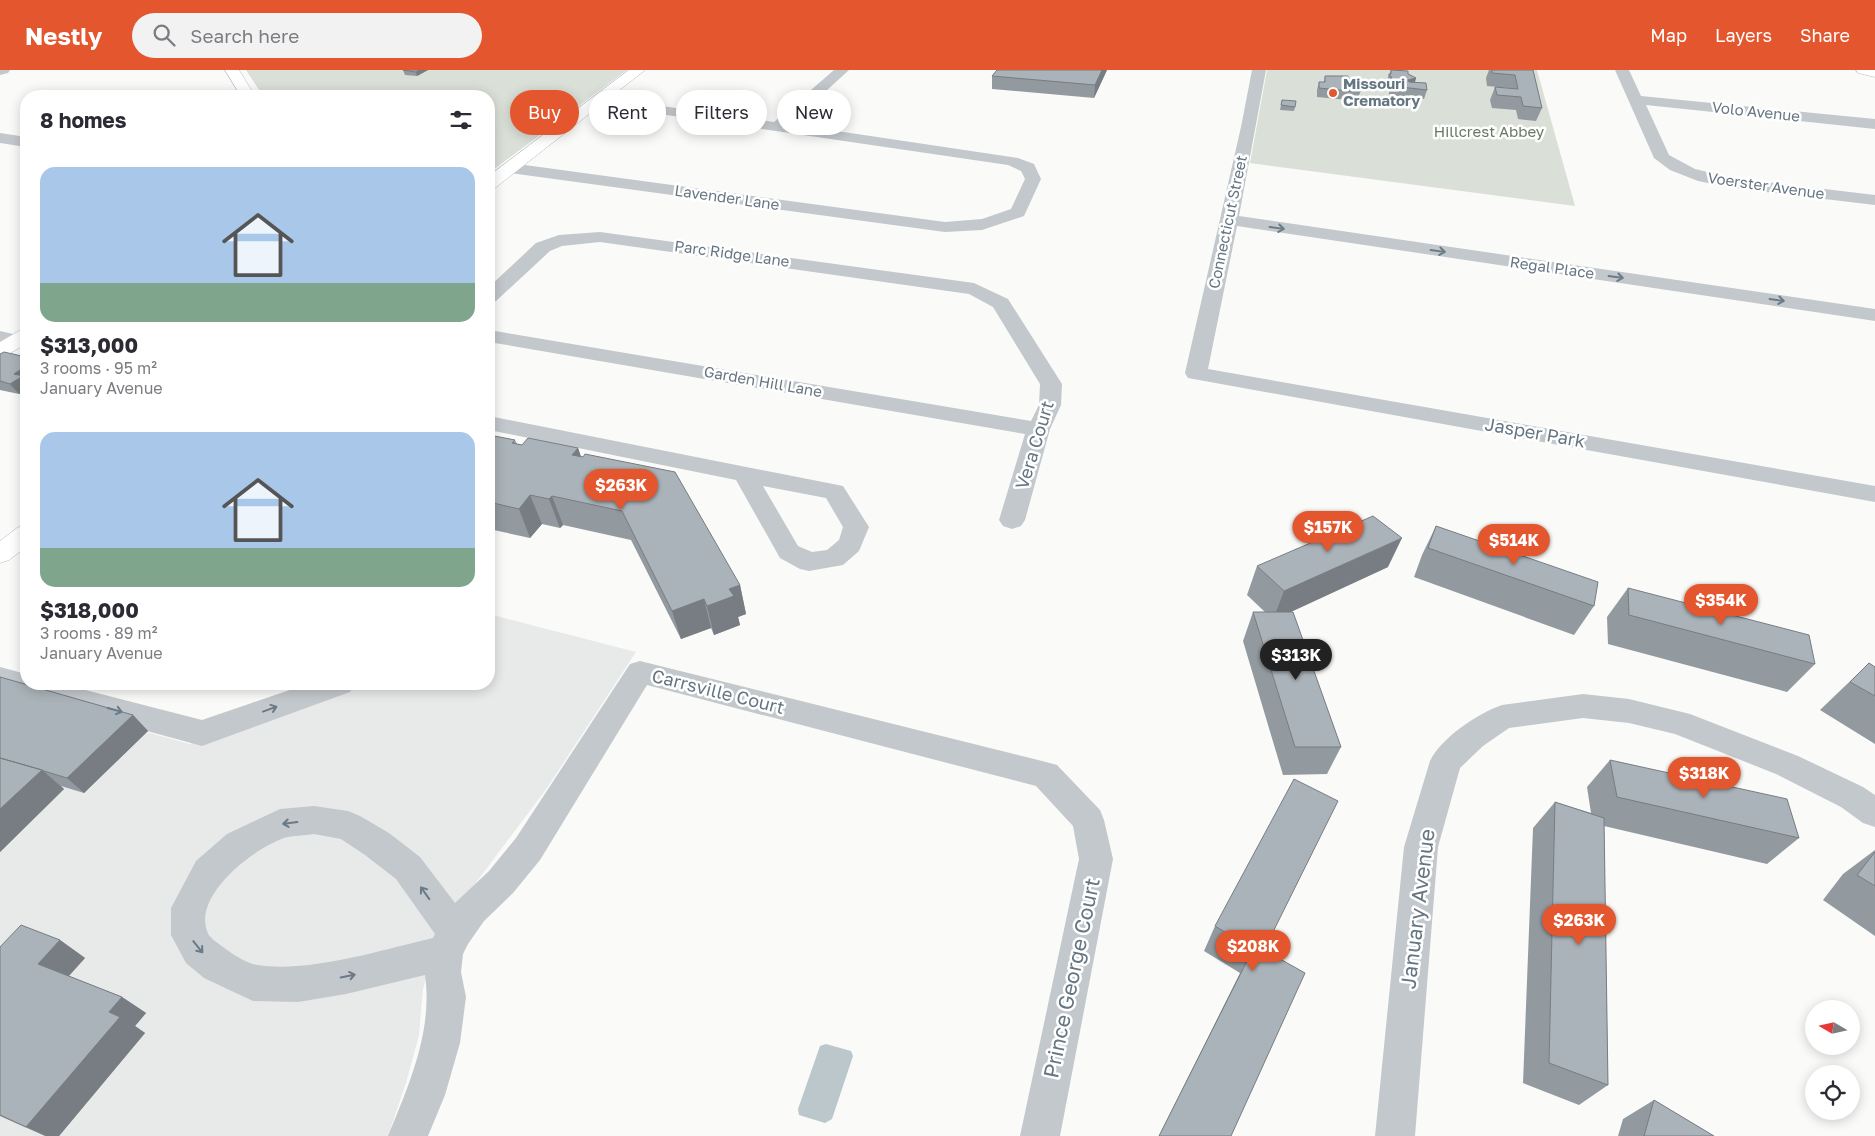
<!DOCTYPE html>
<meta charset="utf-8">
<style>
body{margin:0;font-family:"Golos Text",sans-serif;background:#f2f2f3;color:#2b2b33;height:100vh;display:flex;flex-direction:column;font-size:19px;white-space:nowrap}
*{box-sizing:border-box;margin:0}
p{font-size:16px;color:#7c7c81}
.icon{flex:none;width:28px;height:28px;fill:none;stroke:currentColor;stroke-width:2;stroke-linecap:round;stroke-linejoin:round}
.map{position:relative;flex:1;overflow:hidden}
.drawer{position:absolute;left:20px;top:20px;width:475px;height:600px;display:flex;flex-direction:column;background:#fff;border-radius:20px;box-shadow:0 2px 12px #0003}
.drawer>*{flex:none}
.top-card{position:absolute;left:510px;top:20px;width:475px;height:45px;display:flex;gap:10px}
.needle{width:32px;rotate:279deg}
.tools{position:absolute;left:1805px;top:930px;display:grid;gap:10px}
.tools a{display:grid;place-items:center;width:55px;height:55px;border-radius:50%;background:#fff;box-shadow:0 2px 12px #0003;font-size:25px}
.price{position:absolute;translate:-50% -42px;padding:0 11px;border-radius:18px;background:#e4572e;color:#fff;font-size:16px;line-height:32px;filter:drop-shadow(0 1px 2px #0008)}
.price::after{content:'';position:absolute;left:50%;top:30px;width:15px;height:11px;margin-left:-8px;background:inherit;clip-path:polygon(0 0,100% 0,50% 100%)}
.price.active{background:#222;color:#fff}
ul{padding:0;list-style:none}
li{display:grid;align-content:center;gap:10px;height:265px;padding:0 20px}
li span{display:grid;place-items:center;height:155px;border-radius:15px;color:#555}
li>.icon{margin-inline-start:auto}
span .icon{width:90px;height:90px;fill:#fffc;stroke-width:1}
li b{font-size:21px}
h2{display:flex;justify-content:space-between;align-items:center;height:60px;padding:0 20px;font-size:21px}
.pill{padding:0 18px;border-radius:22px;background:#fff;box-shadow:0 2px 12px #0003;font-size:18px;line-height:45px}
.pill.active{background:#e4572e;color:#fff}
header{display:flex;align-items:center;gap:30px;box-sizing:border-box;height:70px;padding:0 25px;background:#e4572e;color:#fff}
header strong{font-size:24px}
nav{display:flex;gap:28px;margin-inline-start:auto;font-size:18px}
.search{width:350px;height:45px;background:#f2f2f3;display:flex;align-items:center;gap:12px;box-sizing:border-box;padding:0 18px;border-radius:28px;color:#7c7c81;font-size:19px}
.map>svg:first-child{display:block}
.built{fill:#e8e9e9}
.green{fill:#dadfd7}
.water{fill:#bbc7cb}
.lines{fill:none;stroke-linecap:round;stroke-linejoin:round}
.secondary-casing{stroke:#b3babf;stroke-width:1}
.street{fill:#c3c8cc;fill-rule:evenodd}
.secondary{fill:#fff;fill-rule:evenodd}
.wall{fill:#929a9f}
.shaded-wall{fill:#777d82}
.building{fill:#aab3b9;stroke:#777d82}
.oneway{stroke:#6a7a87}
.poi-dot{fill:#e4572e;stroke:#fff;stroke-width:2}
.labels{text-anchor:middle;stroke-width:5;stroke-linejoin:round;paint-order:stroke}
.far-poi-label{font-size:15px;font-weight:bold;fill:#657683;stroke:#fff;text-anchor:start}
.far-street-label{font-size:15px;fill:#657683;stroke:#fff}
.far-park-label{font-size:15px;fill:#687a64;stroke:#fff}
.street-label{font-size:18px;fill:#657683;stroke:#fff}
.near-street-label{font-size:21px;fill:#657683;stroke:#fff}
</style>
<header>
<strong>Nestly</strong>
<div class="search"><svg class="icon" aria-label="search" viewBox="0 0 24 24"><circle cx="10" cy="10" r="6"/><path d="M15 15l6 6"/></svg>Search here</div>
<nav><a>Map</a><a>Layers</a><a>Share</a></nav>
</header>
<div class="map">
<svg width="1875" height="1066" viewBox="0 0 1875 1066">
<rect width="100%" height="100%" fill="#fafaf8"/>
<path class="built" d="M489,544L636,582L547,718L460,834L436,875L423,919L419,965L406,1013L388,1066H0V622L190,674L358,614H489Z"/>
<path class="green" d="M246,0H627L489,103V26H263Z
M1267,0H1537L1575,136L1250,93Z"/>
<path class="water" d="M826,974L851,981L853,986L832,1049L825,1053L799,1045L798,1039L820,976Z"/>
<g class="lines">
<defs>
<path id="secondary" d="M225,0H239L255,26H241Z
M629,0H645L495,118L489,119V106Z
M1856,0H1875V7L1858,3Z
M26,259V274L7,285L0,287V272L19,261Z
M26,455V477L9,490L0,493V471L17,458Z"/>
</defs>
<use href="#secondary" class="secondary-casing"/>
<path class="street" d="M0,0H10L8,3L0,5Z
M834,0H849L790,54L1018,88L1034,94L1041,109L1024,146L982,160L945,162L510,103L504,102L502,98L504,94L510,93L945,152L982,149L1011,139L1025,109L1021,101L1008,95L598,35L593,34L591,31L593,28L598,27L774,52Z
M1252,0H1266L1239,146L1875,239V251L1237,156L1208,299L1875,416V432L1188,308L1185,303L1241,57Z
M1615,0H1629L1641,26L1875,49V59L1646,35L1669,85L1695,99L1733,108L1875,125V135L1733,118L1698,111L1670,100L1654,88Z
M0,63L26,67V77L0,73Z
M600,162L974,213L1008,229L1062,314L1061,335L1050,359L1025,450L1021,456L1012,459L1003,456L999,450L1025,364L489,272V260L1031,351L1039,335L1040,314L993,237L969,224L600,172L562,176L550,181L496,231L489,233V217L536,173L559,165Z
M0,261L26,267V279L0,273Z
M489,346L843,416L869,457L859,481L843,495L809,501L800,499L780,488L736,410L489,360ZM763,416L826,428L843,457L839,470L827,480L812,482L798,476Z
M640,591L1046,692L1057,695L1100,740L1104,750L1113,789L1060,1066H1020L1079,789L1073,756L1036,716L647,615L540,790L513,823L484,851L468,874L463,884L461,902L466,927L460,973L445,1025L428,1066H388C409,1015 433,961 425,905L346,924L298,932L253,931L204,908L186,893L171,865V838L196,791L227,764L280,739L314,736L348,741L360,746L389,763L420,787L455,833L489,801L516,768L630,594ZM314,764L341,769L365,785L396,809L435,864L433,868C381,880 310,903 257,895C246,893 232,884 223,877C218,873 209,868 207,861C194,824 253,779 284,768C293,765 305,766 314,764Z
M0,597L26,604V614H62L202,650L307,614H355L350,622L202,676L0,621Z
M1583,624L1629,629L1690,644L1798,686L1863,717L1875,725V757L1863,753L1841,737L1776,704L1675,664L1629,653L1583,648L1509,658L1483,676L1460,698L1438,777L1415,1066H1375L1404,777L1430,691C1441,668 1478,643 1502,635Z"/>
<use href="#secondary" class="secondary"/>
</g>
<path class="wall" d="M403,0H428L417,6L405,5Z
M997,0H1107L1094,28L992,19V6Z
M1391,0L1408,4L1416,8L1415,12L1427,20L1424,29L1389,25V15H1386V12Z
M1489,0H1533L1542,38L1536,51L1518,49L1516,40L1492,38L1490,30L1495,17L1510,18L1487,16L1486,8Z
M1325,6L1348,8L1353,15L1360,22L1358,31L1317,27V20L1319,12H1324Z
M1282,30L1295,37L1294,41L1280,40Z
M0,284L26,287V319L19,324L0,320Z
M489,365L515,370L517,374L522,375L578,378L581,387L740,515L746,544L738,547L740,555L714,565L711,558L681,569L631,470L563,455L560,458L542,454L530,468L489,459Z
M1436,456L1594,536L1574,565L1414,507L1422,485Z
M1257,496L1388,497L1291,542L1341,677L1327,704L1283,705L1243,571L1253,542H1265L1247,525Z
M1628,518L1815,594L1787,622L1608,574L1607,547Z
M1869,593L1875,597V674L1820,640Z
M0,607L133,645L148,661L84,723L61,716L64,719L0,782Z
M1610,690L1799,768L1767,794L1604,756L1608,1015L1579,1035L1523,1013L1533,758L1555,732L1591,743L1587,717Z
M1875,780V866L1823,830L1843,804Z
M1215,856L1264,880L1231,1066H1159L1240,903L1204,881Z
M60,870L85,888L69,906L122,927L146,943L135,956L145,963L59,1066H45L0,1046V877Z
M1654,1030L1714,1066H1618L1623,1049Z"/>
<path class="shaded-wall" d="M419,0H428L417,6L416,2Z
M1102,0H1107L1094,28L1095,15Z
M1416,8L1413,17L1408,18V10Z
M26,296V319L19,324L10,314L14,304Z
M578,378L588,407L572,385Z
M530,425L542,454L530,468L519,439Z
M552,426L563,455L560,458L549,429Z
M1402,468L1388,497L1273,550L1284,521Z
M740,515L746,544L738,547L740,555L714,565L707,536L729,519Z
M704,529L711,558L681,569L672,541Z
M133,645L148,661L84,723L67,708Z
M42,700L64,719L0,782V739Z
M60,870L85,888L64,911L38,894Z
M122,927L146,943L135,956L145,963L59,1066H46L26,1057L109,942Z"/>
<path class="building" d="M403,0H419L416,2Z
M997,0H1102L1095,15L992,6Z
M1391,0L1408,1V4L1416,8L1408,10L1409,12L1426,13L1427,20L1392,16L1391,6H1389V4H1391Z
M1492,0H1533L1542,38L1523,36L1521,27L1497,25L1495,17L1518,19L1515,5L1492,3Z
M1325,6H1348V8L1352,9L1353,15L1360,16V22L1319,18V12H1325Z
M1282,30L1296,31L1295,37L1281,35Z
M4,282L26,287V296L14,304L23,306L10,314L0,311V284Z
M489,365L515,370L512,373L522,375L528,368L578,378L572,385L583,387L585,384L675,402L740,515L729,519L734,526L707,536L704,529L672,541L622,441L552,426L549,429L530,425L519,439L489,432Z
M1373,446L1402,468L1284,521L1257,496Z
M1436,456L1598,512L1594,536L1428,478Z
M1628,518L1809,565L1815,594L1629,545Z
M1253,542H1293L1341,677H1295Z
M1869,593L1875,597V626L1850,612Z
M0,607L133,645L67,708L44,701L42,700L0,688Z
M0,688L42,700L0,739Z
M1610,690L1787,729L1799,768L1617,727Z
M1294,709L1338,731L1264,880L1305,903L1231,1066H1159L1253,879L1215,856Z
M1555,732L1604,748L1608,1015L1549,993Z
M1875,782V816L1857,805Z
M21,855L60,870L38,894L122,927L109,942L120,947L26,1057L0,1045V877Z
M1654,1030L1714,1066H1644Z"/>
<defs><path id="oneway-shaft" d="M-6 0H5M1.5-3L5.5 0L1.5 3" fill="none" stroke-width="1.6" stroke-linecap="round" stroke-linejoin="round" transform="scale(1.25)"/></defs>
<g class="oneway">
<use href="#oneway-shaft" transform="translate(1277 158) rotate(8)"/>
<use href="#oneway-shaft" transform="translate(1438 181) rotate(8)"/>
<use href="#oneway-shaft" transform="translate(1616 207) rotate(8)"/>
<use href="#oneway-shaft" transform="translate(1777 230) rotate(8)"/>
<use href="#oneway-shaft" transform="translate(270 639) rotate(-20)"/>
<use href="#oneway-shaft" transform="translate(115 640) rotate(15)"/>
<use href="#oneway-shaft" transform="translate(290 753) rotate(173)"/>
<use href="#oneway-shaft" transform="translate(425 823) rotate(-125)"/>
<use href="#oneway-shaft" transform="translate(198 877) rotate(51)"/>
<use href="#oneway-shaft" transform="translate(348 906) rotate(-12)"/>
</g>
<circle class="poi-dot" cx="1333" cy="23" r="5"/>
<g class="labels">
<g class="far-poi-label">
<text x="1343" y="19">Missouri<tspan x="1343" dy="17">Crematory</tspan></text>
</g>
<g class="far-street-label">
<text transform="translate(1756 42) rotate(6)" y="5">Volo Avenue</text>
<text transform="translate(1766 116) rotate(8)" y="5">Voerster Avenue</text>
<text transform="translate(727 128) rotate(8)" y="5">Lavender Lane</text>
<text transform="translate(1228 152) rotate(-78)" y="5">Connecticut Street</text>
<text transform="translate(732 184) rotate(8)" y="5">Parc Ridge Lane</text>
<text transform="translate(1552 198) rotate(8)" y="5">Regal Place</text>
<text transform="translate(763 312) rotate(10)" y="5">Garden Hill Lane</text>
</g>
<g class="far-park-label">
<text x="1489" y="67">Hillcrest Abbey</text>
</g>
<g class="street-label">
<text transform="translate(1535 363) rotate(10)" y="6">Jasper Park</text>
<text transform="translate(1035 375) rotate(-73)" y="6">Vera Court</text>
<text transform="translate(718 622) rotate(14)" y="6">Carrsville Court</text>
</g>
<g class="near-street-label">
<text transform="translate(1418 839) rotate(-83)" y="7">January Avenue</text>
<text transform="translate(1072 908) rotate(-78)" y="7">Prince George Court</text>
</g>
</g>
</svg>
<div class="tools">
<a><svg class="needle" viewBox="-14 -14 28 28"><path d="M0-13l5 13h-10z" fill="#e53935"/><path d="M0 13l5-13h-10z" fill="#7c7c81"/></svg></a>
<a><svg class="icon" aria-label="locate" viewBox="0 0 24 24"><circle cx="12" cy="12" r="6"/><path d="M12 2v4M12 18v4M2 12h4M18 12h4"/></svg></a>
</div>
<b class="price" style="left:621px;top:441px">$263K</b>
<b class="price" style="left:1328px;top:483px">$157K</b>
<b class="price" style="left:1514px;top:496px">$514K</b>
<b class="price" style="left:1721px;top:556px">$354K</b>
<b class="price active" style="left:1296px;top:611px">$313K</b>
<b class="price" style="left:1704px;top:729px">$318K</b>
<b class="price" style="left:1579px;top:876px">$263K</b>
<b class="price" style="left:1253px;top:902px">$208K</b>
<div class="top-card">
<a class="pill active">Buy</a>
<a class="pill">Rent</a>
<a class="pill">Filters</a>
<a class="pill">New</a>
</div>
<section class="drawer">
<h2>8 homes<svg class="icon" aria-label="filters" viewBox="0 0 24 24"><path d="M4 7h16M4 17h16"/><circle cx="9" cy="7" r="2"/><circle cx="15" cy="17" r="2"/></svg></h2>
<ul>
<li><span style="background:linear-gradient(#a9c7e8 75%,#7fa58c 0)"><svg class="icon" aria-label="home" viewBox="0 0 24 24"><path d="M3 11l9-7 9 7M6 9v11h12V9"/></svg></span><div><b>$313,000</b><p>3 rooms · 95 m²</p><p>January Avenue</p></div></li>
<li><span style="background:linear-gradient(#a9c7e8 75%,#7fa58c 0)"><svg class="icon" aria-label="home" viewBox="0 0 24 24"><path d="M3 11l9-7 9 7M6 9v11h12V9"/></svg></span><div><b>$318,000</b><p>3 rooms · 89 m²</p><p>January Avenue</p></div></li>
</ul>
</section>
</div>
